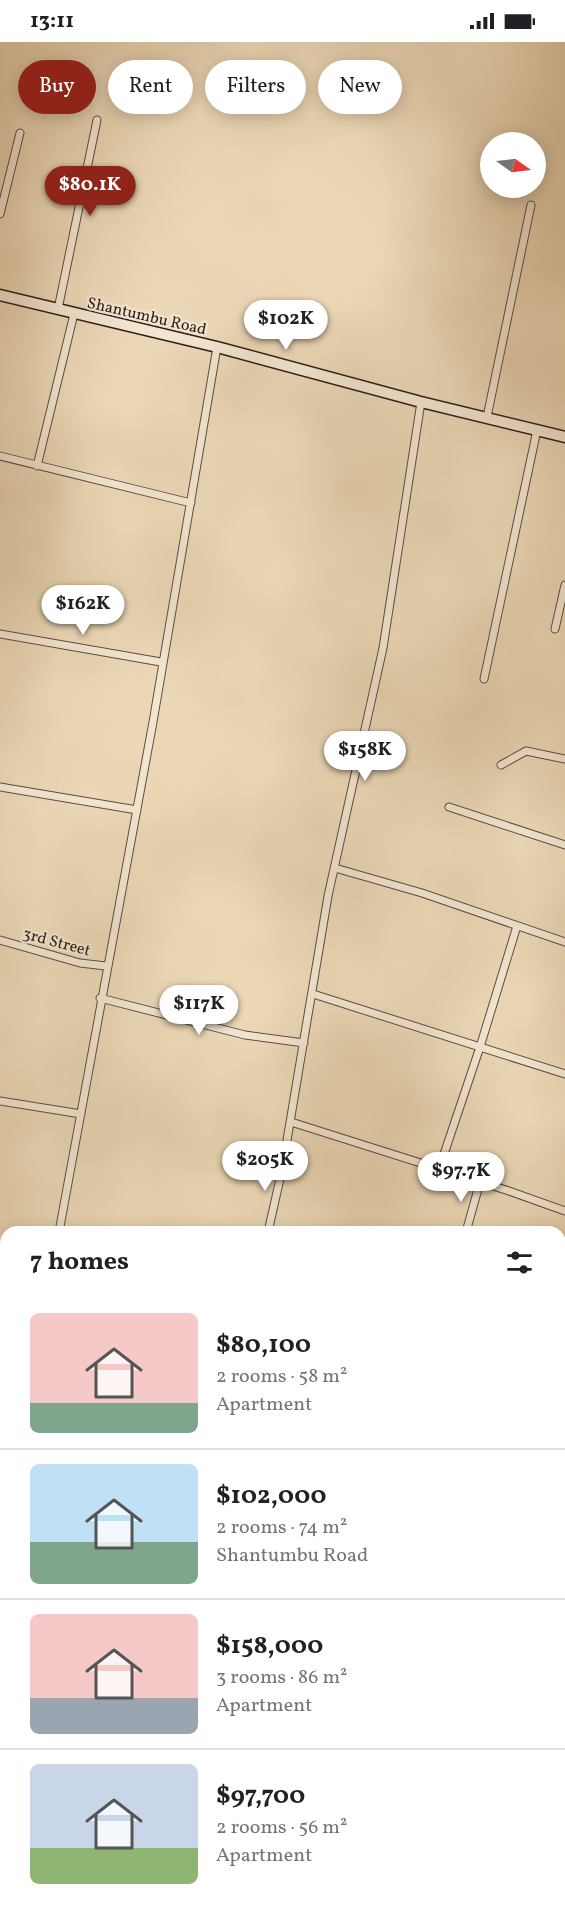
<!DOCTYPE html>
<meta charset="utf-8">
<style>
body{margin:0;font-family:Vollkorn,serif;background:#f2f2f2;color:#202124;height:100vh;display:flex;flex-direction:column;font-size:22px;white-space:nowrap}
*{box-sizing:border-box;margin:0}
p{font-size:20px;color:#757577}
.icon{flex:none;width:33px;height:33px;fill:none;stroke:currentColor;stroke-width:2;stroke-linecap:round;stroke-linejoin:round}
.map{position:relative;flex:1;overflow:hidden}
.side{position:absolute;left:0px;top:1184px;width:566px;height:686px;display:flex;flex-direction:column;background:#fff;border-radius:18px 18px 0 0;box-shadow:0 3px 15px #0003}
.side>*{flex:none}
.top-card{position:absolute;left:18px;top:18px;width:530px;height:54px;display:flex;gap:12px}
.needle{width:39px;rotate:104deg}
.tools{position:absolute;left:480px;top:90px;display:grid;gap:12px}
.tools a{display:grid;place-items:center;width:66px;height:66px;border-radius:50%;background:#fff;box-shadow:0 3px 15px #0003;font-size:30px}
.price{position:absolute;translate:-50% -51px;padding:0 14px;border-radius:21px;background:#fff;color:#222;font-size:20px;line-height:39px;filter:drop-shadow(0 2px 3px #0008)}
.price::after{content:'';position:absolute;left:50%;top:36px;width:18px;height:14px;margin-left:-9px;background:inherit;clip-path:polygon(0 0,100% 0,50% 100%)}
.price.active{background:#8f2418;color:#fff}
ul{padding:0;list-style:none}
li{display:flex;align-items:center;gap:18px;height:150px;padding:0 30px}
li+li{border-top:2px solid #e0e0e0}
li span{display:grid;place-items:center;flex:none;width:168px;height:120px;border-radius:9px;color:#555}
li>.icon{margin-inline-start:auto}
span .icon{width:72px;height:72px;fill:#fffc;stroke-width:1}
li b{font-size:26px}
h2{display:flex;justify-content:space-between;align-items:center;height:72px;padding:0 30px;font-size:26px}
.pill{padding:0 21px;border-radius:27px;background:#fff;box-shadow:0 3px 15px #0003;font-size:21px;line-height:54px}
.pill.active{background:#8f2418;color:#fff}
.status{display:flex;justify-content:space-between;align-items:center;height:42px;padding:0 30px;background:#fff;direction:ltr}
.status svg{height:16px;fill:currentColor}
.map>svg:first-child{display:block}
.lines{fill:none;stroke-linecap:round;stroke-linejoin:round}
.street-casing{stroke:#5d4c3f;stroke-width:9}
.secondary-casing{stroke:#2e1d17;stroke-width:13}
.street{stroke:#f2e5d0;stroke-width:7}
.secondary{stroke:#f2e5d0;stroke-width:10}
.labels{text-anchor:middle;stroke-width:4.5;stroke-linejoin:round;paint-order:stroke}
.street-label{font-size:16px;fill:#2e1d17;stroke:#f2e5d0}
</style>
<div class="status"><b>13:11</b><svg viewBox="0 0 49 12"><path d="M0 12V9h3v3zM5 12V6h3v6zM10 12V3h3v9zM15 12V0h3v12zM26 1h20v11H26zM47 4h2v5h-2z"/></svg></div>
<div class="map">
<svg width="565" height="1868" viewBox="0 0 565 1868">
<rect width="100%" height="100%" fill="#ebd7b6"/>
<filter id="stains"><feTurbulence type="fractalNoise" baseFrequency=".00333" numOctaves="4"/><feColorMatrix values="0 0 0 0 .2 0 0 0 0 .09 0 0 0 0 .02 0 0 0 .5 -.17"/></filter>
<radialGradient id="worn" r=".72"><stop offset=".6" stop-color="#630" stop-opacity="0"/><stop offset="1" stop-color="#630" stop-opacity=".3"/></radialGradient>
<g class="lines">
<defs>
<path id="street" d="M0,172L20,91
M58,267L97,78
M487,375L531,163
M0,414L191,461
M37,424L74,272
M555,587L565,543
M0,592L161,620
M484,637L537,388
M501,723L526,709L565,717
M0,745L137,768
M449,765L565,803
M335,826L422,851L565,900
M0,898L80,921L106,924
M313,952L565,1032
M100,956L245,993L304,1001
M0,1059L81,1072
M291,1080L509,1149L565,1169
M439,1127L480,1005L517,884
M59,1190L153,680L217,305
M268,1190L282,1128L328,854L383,606L421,360
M466,1190L480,1140
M0,1219L6,1220
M560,1299L565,1283
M0,1390L6,1391
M0,1509L6,1476
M560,1538L565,1539
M560,1745L565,1728
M0,1849L6,1851
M99,1863H125L151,1867
M346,1868L347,1863
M521,1868L523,1863"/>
<path id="secondary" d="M0,253L217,305L421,360L565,395"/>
</defs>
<use href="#street" class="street-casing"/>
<use href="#secondary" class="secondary-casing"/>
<use href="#street" class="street"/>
<use href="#secondary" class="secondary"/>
</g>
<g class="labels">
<g class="street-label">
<text transform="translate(147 273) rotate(13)" y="6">Shantumbu Road</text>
<text transform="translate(57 899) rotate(15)" y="6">3rd Street</text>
</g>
</g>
<rect width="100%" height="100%" filter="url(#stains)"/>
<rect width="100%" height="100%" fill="url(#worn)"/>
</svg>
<div class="tools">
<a><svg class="needle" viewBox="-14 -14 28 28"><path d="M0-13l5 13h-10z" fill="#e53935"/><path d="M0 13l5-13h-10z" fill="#757577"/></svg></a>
</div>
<b class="price active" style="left:90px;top:175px">$80.1K</b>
<b class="price" style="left:286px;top:309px">$102K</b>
<b class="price" style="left:83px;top:594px">$162K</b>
<b class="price" style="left:365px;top:740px">$158K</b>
<b class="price" style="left:199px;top:994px">$117K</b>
<b class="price" style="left:265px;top:1150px">$205K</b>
<b class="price" style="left:461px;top:1161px">$97.7K</b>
<div class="top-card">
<a class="pill active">Buy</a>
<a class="pill">Rent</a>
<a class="pill">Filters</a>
<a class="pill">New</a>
</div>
<section class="side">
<h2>7 homes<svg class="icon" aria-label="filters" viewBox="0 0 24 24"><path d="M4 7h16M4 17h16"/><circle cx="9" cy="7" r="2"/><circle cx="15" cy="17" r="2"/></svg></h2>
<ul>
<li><span style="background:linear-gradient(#f6c9c9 75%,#7fa58c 0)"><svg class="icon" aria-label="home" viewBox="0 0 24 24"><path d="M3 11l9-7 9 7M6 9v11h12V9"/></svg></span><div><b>$80,100</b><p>2 rooms · 58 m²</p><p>Apartment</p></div></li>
<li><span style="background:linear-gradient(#bfe0f5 65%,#7fa58c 0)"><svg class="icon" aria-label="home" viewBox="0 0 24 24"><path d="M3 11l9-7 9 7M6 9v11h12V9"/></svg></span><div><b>$102,000</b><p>2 rooms · 74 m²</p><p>Shantumbu Road</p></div></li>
<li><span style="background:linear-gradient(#f6c9c9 70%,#9aa5b1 0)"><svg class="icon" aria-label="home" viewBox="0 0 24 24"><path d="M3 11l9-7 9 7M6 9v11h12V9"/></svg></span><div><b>$158,000</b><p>3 rooms · 86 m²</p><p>Apartment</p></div></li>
<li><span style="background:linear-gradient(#c9d6e8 70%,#8fb573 0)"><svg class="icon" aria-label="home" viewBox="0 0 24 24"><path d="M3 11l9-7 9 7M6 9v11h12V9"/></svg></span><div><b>$97,700</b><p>2 rooms · 56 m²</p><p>Apartment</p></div></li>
</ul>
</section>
</div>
